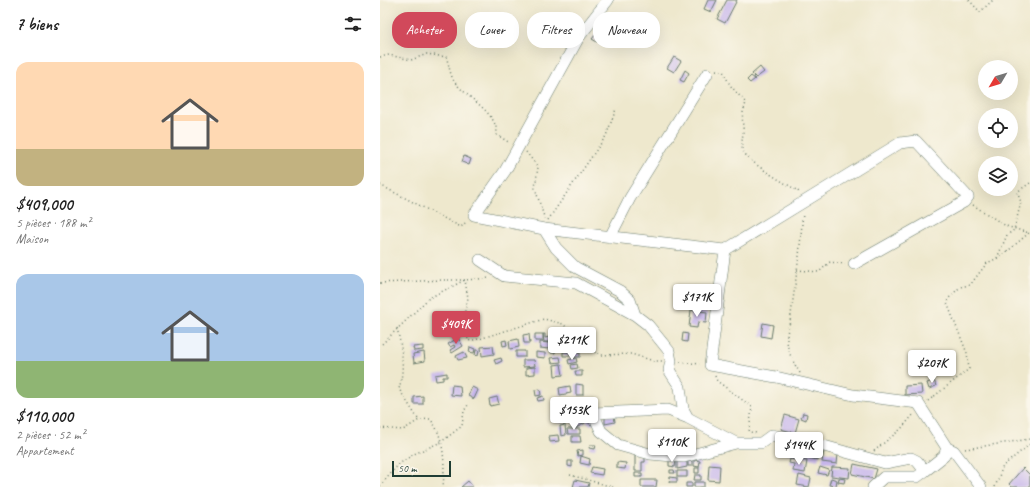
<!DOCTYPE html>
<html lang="fr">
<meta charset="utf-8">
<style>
body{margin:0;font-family:Caveat,sans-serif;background:#f6f6f6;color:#222;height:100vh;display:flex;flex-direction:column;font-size:15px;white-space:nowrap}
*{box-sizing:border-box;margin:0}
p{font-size:13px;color:#767676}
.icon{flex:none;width:22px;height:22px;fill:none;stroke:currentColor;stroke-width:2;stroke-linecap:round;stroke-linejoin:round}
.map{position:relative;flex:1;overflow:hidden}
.drawer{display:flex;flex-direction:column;background:#fff;width:380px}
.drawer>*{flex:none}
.top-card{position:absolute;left:12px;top:12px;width:380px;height:36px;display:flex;gap:8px}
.needle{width:26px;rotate:232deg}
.buttons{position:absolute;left:598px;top:60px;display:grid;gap:8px}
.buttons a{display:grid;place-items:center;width:40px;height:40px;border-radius:50%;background:#fff;box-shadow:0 4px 16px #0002;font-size:20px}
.scale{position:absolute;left:12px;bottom:10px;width:59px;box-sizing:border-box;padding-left:4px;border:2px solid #1f3d34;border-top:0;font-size:11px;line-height:14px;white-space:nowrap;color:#1f3d34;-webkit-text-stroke:3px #fbf7ec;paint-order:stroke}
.price{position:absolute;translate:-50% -34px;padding:0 9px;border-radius:4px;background:#fff;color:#222;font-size:13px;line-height:26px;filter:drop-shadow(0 1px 2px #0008)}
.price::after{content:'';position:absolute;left:50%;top:24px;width:12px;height:9px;margin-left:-6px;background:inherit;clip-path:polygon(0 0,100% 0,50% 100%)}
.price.on{background:#d1495b;color:#fff}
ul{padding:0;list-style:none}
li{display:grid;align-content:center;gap:8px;height:212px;padding:0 16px}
li span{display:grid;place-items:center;height:124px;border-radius:12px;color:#555}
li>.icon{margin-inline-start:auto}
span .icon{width:72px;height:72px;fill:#fffc;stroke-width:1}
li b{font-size:17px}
h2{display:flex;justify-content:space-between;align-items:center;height:48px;padding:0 16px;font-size:17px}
.pill{padding:0 14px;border-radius:16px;background:#fff;box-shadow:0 4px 16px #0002;font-size:14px;line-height:36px}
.pill.on{background:#d1495b;color:#fff}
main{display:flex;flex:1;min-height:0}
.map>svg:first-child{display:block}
.building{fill:#c6b5eb}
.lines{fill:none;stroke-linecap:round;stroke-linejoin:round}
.minor-casing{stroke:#67796a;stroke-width:12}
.path{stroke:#67796a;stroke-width:1.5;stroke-dasharray:1 3;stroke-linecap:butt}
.minor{stroke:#fff;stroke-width:11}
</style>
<main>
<section class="drawer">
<h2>7 biens<svg class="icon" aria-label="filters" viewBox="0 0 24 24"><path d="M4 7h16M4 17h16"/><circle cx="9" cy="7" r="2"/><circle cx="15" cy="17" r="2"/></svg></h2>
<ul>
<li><span style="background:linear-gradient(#ffd9b3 70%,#c2b280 0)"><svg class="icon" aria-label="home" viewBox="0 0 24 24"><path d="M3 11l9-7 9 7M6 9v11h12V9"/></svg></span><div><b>$409,000</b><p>5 pièces · 188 m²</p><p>Maison</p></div></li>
<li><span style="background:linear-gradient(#a9c7e8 70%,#8fb573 0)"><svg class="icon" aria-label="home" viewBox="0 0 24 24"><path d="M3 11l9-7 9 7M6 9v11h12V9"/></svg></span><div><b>$110,000</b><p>2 pièces · 52 m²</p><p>Appartement</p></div></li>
</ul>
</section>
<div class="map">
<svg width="650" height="487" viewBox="0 0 650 487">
<rect width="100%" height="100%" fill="#fbf7ec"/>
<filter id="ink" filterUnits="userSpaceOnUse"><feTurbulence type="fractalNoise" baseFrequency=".025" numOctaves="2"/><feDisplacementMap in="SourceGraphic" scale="8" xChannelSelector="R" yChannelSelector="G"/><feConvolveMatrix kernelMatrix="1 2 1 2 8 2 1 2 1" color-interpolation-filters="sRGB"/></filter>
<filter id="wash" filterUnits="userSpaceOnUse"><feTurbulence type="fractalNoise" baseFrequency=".012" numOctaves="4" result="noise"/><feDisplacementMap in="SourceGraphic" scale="16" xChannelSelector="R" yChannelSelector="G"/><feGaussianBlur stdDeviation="0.9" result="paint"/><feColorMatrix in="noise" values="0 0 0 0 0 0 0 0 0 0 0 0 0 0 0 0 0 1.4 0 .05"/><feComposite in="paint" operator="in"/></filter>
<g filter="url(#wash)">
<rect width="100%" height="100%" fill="#eee8cd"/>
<g id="blocks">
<path class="building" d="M328,0H337L331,12L324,9Z
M347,0H357L345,23L337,19Z
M220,29L225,32L217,42L212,39Z
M294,57L301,61L294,72L287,68Z
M380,67L384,72L376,78L372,74Z
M305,70L309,73L304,82L300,80Z
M371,76L375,79L370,83L367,80Z
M84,156L91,159L89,165L82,162Z
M311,310L327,312L326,323L318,322L317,328L309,327Z
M383,323L393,325L391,338L381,336Z
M303,333L308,334L307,342L302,341Z
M149,334L150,343H144L143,335Z
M155,334H163V341H155Z
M163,334H165V338L169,337V342H164Z
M170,336L181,337V342H170Z
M78,338L83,346L72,353L70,350L75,347L74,345L70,347L68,344Z
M138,339L139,347L130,349L129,341Z
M126,340L127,345L123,346L122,341Z
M160,342L169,343V349L160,348Z
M181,344H186L185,350H181Z
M191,344L195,345V351L190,350Z
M171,345H176L175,353H171Z
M43,346V350L34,351L33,347Z
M113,346L114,354L102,356L101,347Z
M90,347L95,349L94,353L89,352Z
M96,350H99L98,356L95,355Z
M136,351H145V357H136Z
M44,352L45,361L34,363L33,354Z
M84,352L87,358L78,360L76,356Z
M156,352L165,353V358L156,357Z
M183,352H190V356H183Z
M192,353H200V357H192Z
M180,357L181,362L172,363L171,358Z
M121,358L122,361L116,364L114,360Z
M196,358L197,362L189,364L188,360Z
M143,360H154L155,366L143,367Z
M181,364L183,375L175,376L174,365Z
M197,364L198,368L192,369L191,365Z
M155,367V374L146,375V368Z
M195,371H202V376H196Z
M67,373V377H63V380L56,381L55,375Z
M554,380L556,386L549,389L547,383Z
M196,384L203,385V395H196Z
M72,385L80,386L81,396L71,395Z
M541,385L542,394L525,395V386Z
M190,386L191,393L180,395L179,388Z
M92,387L98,390L94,399L88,396Z
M160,389L161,395L156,396L155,390Z
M43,396V404H34V397Z
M163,396L164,400L158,401L157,398Z
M117,397L119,404L110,406L109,399Z
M201,409L202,415L193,417L192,411Z
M182,410L183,417L178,418L177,411Z
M423,413L427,414L426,420L421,418Z
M234,415L235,422L225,424V416Z
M405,415L419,419L415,433L401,429Z
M211,416L215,423L211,425L205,420Z
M185,418L186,422L179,423L178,419Z
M204,418L205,423L196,428L194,423Z
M185,425L186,435L181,436L180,426Z
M187,429H200V434H188Z
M178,435L179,441L170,442L169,436Z
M192,436H200L201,442H192Z
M408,442L441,449L438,460L406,453Z
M210,445H216L215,449L209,448Z
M203,450V455L198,456L197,451Z
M444,451L458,454L457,464L442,462Z
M201,456L210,459L209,465L200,463Z
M255,456H265V462H262V471H255Z
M410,459L427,461L425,473L413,471L414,464L409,463Z
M289,460H296L295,467L289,466Z
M314,460L320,461L319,467L314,466Z
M188,461H192V467L188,466Z
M297,461H307V467L297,469Z
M308,461H312V466H308Z
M237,462L246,463L245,469L237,468Z
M474,464L497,469L494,479L472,474Z
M329,465L340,466L339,481L328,480Z
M212,467L223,469L222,475L210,473Z
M440,467L449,470L447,475L438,473Z
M452,467L470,468L469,478L451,476Z
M315,468H319V473H315Z
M643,468L650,475V487H632L629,484Z
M290,470H294L295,473H290Z
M297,471H307V477H297Z
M255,473H262V477H255Z
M315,475H321V480H314Z
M419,475L431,478L429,487L417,485Z
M290,477L297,478V482H289Z
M451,478L457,480L456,486L449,485Z
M459,478L465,479L464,483L458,482Z
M195,480L209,483L208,487H193Z
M261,480H277L276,487H261Z
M88,481L93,487H81Z
M314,482H324V487H314Z
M306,483H312V487H306Z"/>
</g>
</g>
<g filter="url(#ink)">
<use href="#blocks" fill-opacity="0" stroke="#67796a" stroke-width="1"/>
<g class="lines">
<defs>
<path id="minor" d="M228,0L199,37L125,171L94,215L164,229L345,250L330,365L396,377L473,395L538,403L567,448
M164,229L176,248L195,267L240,291L250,300L255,315L268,325L289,351L291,361L289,370L300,387L303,409L308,418L356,443H381L392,435L444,446L505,463L531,458L537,461L545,471L564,456L567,448L574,451L601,487
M230,237L250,198L327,74
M345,250L520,143L536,141L588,197L584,202L474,264
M100,260L124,276L196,283L255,315
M308,418L288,410L213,413L221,431L238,445L270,454L304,457L356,443
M493,487L504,477H537L545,471"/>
</defs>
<use href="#minor" class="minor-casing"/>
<path class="path" d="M589,0L600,12L613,0
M0,57L9,55L31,60L47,54L66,57C69,64 70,75 74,81C86,98 118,112 117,135L130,143
M336,70L343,71L350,85L366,103C362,114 362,115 363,127C364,135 360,143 363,151C370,164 405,183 418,191L420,194
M146,152L158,167L155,188L165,220
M0,185L81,227L87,221
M593,205L626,226L649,233
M168,220L226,136L236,109
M617,258L627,235L634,230L641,202L637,192L650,183
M417,270L439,272L450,262L465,264
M0,283L63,280H85L88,298L85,311L88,341L99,339L164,319L183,324L212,351L221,355L251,354L274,361H282
M17,328C22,349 25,367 19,389L38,419
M2,344L49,298L85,280L110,278
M300,362L320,364
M420,373C409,356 403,341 410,322L419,256L423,213
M335,376L337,381L372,407L369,432L378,433
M548,401L589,369L587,353L567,303L568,299L580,287L590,285L607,263L622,256L650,232
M0,428L23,430L39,420L50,419C65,436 65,466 63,487
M585,449L650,439
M494,451L521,429L534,414
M190,475L233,487
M0,486L19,464L34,454L61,442L82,426L84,411L88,405
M615,487L623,466L650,444"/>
<use href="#minor" class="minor"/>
</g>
</g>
</svg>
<div class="buttons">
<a><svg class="needle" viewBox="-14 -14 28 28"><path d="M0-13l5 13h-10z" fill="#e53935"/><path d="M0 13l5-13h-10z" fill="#767676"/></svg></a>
<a><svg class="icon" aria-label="locate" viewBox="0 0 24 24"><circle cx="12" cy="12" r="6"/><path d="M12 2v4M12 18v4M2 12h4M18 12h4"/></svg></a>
<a><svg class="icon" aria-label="layers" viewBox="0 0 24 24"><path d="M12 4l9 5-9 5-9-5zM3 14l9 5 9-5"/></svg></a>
</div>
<div class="scale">50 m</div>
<b class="price" style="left:317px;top:318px">$171K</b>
<b class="price on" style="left:76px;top:345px">$409K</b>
<b class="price" style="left:192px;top:361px">$211K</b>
<b class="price" style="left:552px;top:384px">$207K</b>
<b class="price" style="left:194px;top:431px">$153K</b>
<b class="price" style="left:292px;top:463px">$110K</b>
<b class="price" style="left:419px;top:466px">$144K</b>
<div class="top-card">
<a class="pill on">Acheter</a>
<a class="pill">Louer</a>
<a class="pill">Filtres</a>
<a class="pill">Nouveau</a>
</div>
</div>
</main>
